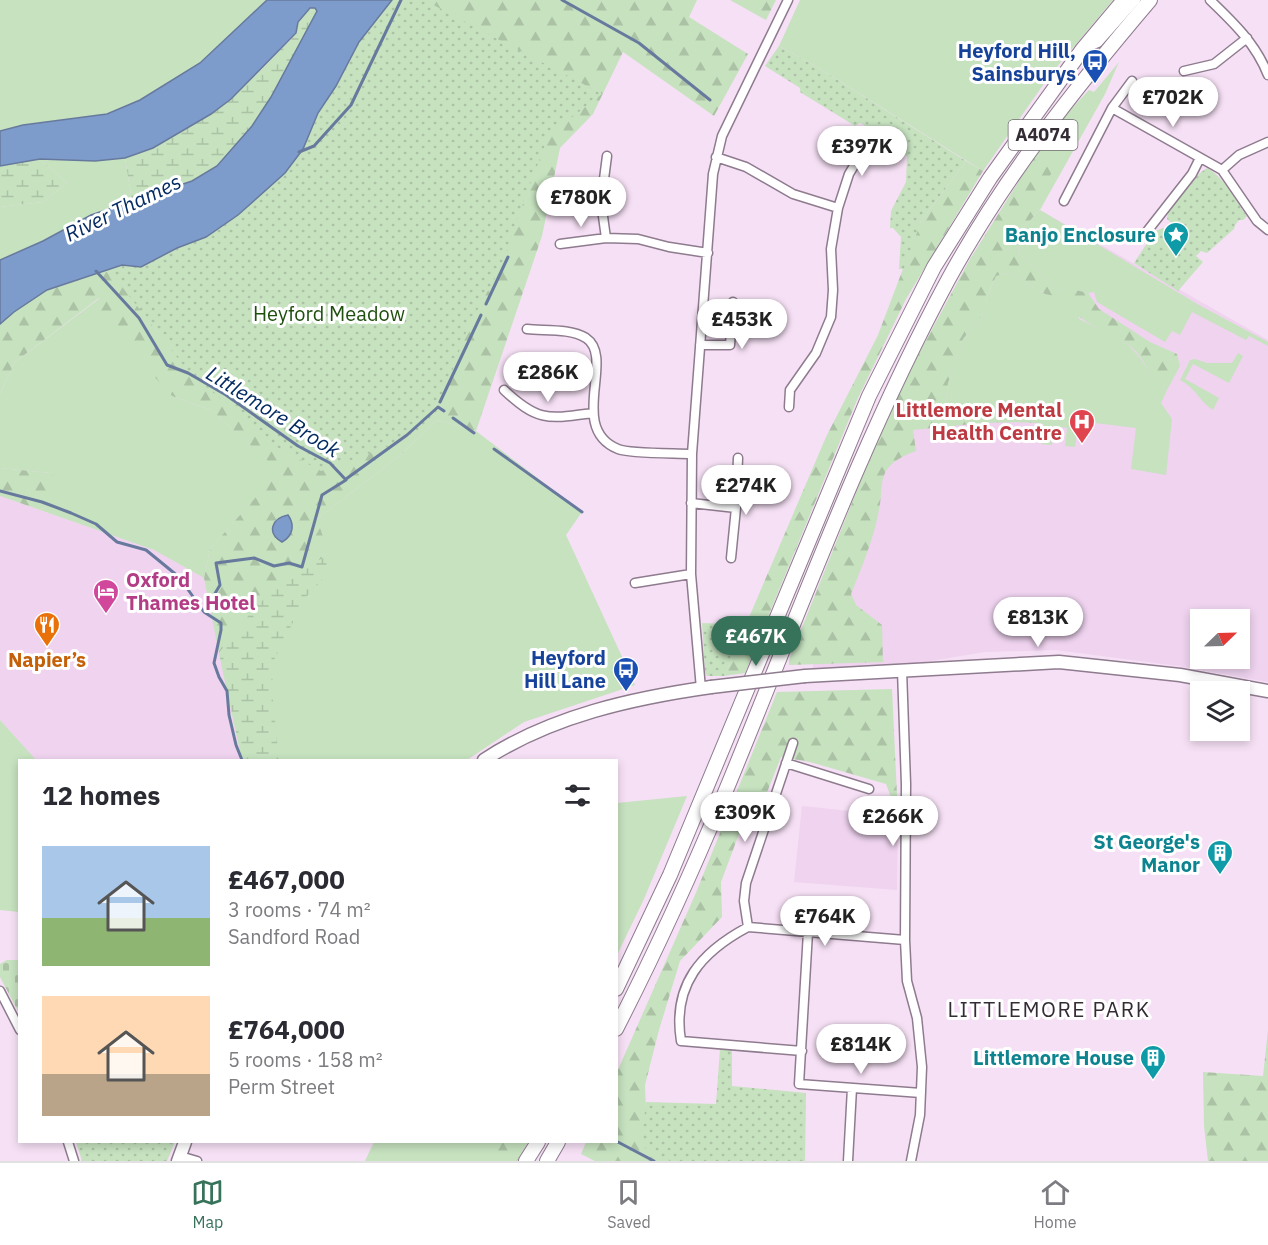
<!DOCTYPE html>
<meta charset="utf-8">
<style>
body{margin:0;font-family:"IBM Plex Sans",sans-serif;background:#f2f2f3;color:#2b2b33;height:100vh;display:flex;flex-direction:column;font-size:22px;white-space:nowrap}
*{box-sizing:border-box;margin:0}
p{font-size:20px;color:#7c7c81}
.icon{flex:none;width:33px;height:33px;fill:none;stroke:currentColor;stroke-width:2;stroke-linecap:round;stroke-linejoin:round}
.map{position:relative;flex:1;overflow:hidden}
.details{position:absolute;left:18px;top:759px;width:600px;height:384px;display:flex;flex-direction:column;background:#fff;border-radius:0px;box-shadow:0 3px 9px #0003}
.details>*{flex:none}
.needle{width:39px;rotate:67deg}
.fabs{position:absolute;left:1190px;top:609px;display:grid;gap:12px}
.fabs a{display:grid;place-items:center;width:60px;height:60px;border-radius:0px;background:#fff;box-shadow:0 3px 9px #0003;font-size:30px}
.price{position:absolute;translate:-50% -51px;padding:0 14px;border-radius:21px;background:#fff;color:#222;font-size:20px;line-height:39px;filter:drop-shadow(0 2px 3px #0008)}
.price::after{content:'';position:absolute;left:50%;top:36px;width:18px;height:14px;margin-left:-9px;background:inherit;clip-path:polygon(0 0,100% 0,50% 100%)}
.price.on{background:#37725b;color:#fff}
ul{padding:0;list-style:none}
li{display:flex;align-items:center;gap:18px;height:150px;padding:0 24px}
li span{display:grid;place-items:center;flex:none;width:168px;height:120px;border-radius:0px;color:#555}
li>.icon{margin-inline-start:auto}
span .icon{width:72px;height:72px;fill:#fffc;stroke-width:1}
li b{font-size:26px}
h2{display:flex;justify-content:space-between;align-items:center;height:72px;padding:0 24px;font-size:26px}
.tabs{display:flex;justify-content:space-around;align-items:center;height:84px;border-top:2px solid #e1e1e2;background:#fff;font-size:16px;color:#7c7c81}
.tabs a{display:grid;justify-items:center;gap:3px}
.tabs .on{color:#37725b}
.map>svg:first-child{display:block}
.built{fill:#efd3ef;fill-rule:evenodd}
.grass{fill:#c6e2bf}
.forest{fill:url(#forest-firs)}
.wetland{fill:url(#wetland-marsh)}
.cemetery{fill:url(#cemetery-stones)}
.park{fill:url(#park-dots)}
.water{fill:#7d9ccb;stroke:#677a9e;stroke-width:1.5}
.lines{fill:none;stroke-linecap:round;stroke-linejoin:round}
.stream{stroke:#677a9e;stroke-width:3}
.street-casing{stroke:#8e7b8e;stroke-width:11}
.secondary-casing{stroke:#8e7b8e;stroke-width:15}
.primary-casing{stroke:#8e7b8e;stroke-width:16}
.street{stroke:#fff;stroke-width:8}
.secondary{stroke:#fff;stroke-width:12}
.primary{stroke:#fff;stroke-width:14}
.secondary-bridge-casing{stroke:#8e7b8e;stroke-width:15;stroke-linecap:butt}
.secondary-bridge{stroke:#fff;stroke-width:12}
.labels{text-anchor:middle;stroke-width:6;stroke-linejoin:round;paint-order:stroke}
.shield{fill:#fff;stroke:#716b71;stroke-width:1.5}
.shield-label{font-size:18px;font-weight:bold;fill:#342c34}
.transit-label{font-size:20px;font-weight:bold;fill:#164399;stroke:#fff;text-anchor:end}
.culture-label{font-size:20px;font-weight:bold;fill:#0d838f;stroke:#fff;text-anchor:end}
.park-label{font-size:20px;fill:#1f500e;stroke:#fff}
.health-label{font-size:20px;font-weight:bold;fill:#be3a42;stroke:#fff;text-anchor:end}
.hotel-label{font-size:20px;font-weight:bold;fill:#b23c85;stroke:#fff;text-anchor:start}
.food-label{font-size:20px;font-weight:bold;fill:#c56008;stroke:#fff}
.water-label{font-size:21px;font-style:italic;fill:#042a62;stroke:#fff}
.neighbourhood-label{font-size:21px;letter-spacing:1.5px;fill:#342c34;stroke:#fff}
</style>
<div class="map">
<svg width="1268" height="1161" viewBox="0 0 1268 1161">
<defs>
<pattern id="forest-firs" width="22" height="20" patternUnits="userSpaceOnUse" patternTransform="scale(1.5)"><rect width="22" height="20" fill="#c6e2bf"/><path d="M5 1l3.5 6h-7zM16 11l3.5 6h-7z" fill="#abc2a5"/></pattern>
<pattern id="wetland-marsh" width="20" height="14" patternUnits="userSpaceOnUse" patternTransform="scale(1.5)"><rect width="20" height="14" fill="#c6e2bf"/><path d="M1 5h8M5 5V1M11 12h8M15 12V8" fill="none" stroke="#abc2a5"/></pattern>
<pattern id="cemetery-stones" width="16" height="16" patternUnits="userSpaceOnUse" patternTransform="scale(1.5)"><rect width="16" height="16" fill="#c6e2bf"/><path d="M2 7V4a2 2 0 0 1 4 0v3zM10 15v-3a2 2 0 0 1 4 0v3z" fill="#abc2a5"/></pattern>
<pattern id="park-dots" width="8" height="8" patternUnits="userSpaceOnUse" patternTransform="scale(1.5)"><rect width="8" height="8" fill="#c6e2bf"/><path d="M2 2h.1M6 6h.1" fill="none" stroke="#abc2a5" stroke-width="1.8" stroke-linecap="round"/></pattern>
</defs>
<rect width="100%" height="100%" fill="#f6e0f5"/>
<path class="built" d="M1040,210L1268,340V682L1178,666L1056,650L985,652L913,664L812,669L872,494ZM1200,620H1239V658H1200Z
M0,496L154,550L204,578L242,760L34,759L0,720Z
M802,806L898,816L897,890L794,882Z"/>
<path class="grass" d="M0,0H267L201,63L140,100L107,114L23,125L0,131Z
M800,0H1113L1050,75L983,171L817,67L779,46Z
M1119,62L1105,94L1040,210L1199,305L1268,342V346L1249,336L1246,340L1192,312L1180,335L1172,331L1165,342L1097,302L1094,292L1088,293L1076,290L1079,319C1096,328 1120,335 1133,350C1147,364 1149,379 1167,390L1161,403L1172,419L1166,475L1131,469L1136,428L1079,421L1075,447L1065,446L1067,428L1054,426L1052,445L1041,444L1044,424L1035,423C1016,401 982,420 958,413C954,412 949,409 945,407L948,383L963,339L985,312V302L996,276L1009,273L1045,294L1061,291L1019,254L1017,234L1040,210L1035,207L1041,146L1059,122L1089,90L1094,92Z
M125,158L132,201L91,215L43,241L0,260V207L43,202L67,183L40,159L95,161Z
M100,298L172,396L211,410L280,471L210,549L204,578L154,550L40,510L47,506L51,473L0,468V394L15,362Z
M1238,353L1243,356L1229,383L1193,364L1185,379L1219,398L1213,410C1199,401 1196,388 1180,380L1190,360L1195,359L1207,363H1232Z
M437,420L476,431L582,512L566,535L635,685L524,722L467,760H242L219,653L317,519L404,452Z
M0,720L36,760H20L19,912L0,910Z
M687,796L644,899L617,955V803Z
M374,1142H513L501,1161H365Z"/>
<path class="forest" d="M392,0H697L689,17L748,54L714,116L623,52L593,114L560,148L542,236L476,431L437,420L404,452L317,519L329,555L295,573L256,606L219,653L204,578L210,549L279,471L211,410L172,396L99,316V298L15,362L0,394V324L14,312L47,290L122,265L359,42Z
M730,0H776L766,20Z
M1065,128L1072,130L1035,207L1040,210L1017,234L1019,254L1061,291L1060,297L1045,294L1009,273L996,276L985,302V312L963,339L948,383L945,407C949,409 954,412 958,413C982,420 1016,401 1035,423C994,420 954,426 913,430L916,451C905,455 896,459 888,468C880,478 882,492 880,504C875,536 863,564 851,594L856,605L882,625L883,662L789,665V660L861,480L905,379L970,259L1041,146Z
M966,161L983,171L906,299L857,400L745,673L724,676L826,437L878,335L921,221Z
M1076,290L1088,293L1099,309L1150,342L1177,354L1180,366L1167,390C1146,378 1148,361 1131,347C1110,329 1088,330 1069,306L1070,293Z
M0,468L51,473L59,486L47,506L40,510L0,496Z
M892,689L898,816L886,784L810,762L781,757L766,795L754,794L721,882L722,917L680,961L659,1030L645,1085L646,1110L691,1161H595L581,1154L586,1142H616L617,1072L695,895L777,692Z
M1268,1030V1161H1208L1204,1126L1203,1072L1263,1076Z
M503,1142H528L517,1161H492Z"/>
<path class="wetland" d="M314,7L317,11L316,15C287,64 253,148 202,176C181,188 155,194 132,201L125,158C187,136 237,97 281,49C286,44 294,38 296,32C297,29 296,26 298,23C300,17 308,10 314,7Z
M40,159L67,183L43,202L0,207V166Z
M329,555L322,580L305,598L273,662L272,691L279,760H242L219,653L256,606L295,573Z"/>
<path class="cemetery" d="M7,960H19V1013L0,977V964Z"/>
<path class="park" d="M392,0H424L602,94L549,135L527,192L501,267L468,327L435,418L398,443L321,471L275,446L187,370L109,270L122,265L141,267L177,248L206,237L238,215L285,173L303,149L318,113L336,86L359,42Z
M779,46L817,67L966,161L921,221L904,269H899L901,237L893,228H890L891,211L906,182L907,156L885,143V136L860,123L855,126L800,92V88L765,66Z
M1207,168C1225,178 1235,200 1247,216L1243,220H1239L1235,225L1234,229L1207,253L1201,251L1196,256L1203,262L1178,291L1134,263L1155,231L1163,228L1170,234L1176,227L1167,219L1168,212L1200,173Z
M713,469L726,470L729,474L727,492L724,495L711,494Z
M702,623L746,625L724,676H707L705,672Z
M720,1049L732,1050V1086L806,1093L805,1161H670L641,1146L646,1102L716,1104Z
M76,1142H175L167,1161H82Z"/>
<path class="water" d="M267,0H392L359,42L336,86L318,113L303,149L285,173L238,215L206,237L177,248L141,267L122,265L47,290L14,312L0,324V260L43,241L91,215L192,181L217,166L252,126L271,97L317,11L315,8H310L298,22L296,33L231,99L211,114L153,148L125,158L95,161L40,159L0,166V131L23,125L107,114L140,100L200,63Z
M288,515C295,525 293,536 282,542C266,533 272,518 288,515Z"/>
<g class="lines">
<path class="stream" d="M562,0L639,43L710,100
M299,152L314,146L351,105L401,0
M96,271L139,318L167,365L188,373L226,395L298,446L330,463L346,480L322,495L302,567L289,563L274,566L254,558L216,563L220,585L204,612L221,623V630L214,663L219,677L227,691L229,715L236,745L242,760
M486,304L508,257
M440,402L481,315
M453,418L474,433
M494,449L582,512
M346,479L407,435L438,407L444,411
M0,491L42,502L71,513L96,524L117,542L146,550L179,577L204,612
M616,1141L654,1161"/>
<defs>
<path id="street" d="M1210,0C1233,22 1256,44 1268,75
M1088,47L1098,43L1136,0
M1184,71L1214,64L1247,38
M1112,108L1222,170L1257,221L1268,230
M607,156L601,202L606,238L638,239L669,247L708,253
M716,157L746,167L793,194L838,208L831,249L833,290L831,317L816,353L790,390L789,407
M1222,170L1239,155L1268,142
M1064,201L1112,108L1132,81
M838,208L849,174L870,139
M1145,234L1192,174L1200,158
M560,244L606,238
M527,329C544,331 570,328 586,338C616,358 567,428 618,449C630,454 676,453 692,454
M700,345H730L733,302
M504,390C538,422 548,419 593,413
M691,503L736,508L738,458
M731,558L736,508
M635,583L691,574
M902,670L906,784L905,940L907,981L917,1018L922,1067L920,1115L911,1161
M701,689L691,574L692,454L713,174L722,136L788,0
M786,763L869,789
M748,927L744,901L746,883L793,743
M808,932L799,1084L921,1093
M0,991L20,1030
M802,1051L681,1041C672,985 701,952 748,927L905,940
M68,1142L74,1161
M180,1156L197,1161
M848,1161L852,1088"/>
<path id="secondary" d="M805,676L1059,662L1180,675L1268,691
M484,760C551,716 633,698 711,687
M178,1161L185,1142"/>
<path id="primary" d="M616,989L670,875L869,396L934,267L990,178L1082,50L1124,0
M616,1029C655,953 691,874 724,795C796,622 859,445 948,280C1003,179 1076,87 1150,0
M526,1161L538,1142
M547,1161L558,1142"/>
</defs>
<use href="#street" class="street-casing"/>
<use href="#secondary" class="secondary-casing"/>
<use href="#primary" class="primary-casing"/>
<use href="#street" class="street"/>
<use href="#secondary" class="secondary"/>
<use href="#primary" class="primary"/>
<defs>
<path id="secondary-bridge" d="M711,687L805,676"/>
</defs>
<use href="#secondary-bridge" class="secondary-bridge-casing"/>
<use href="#secondary-bridge" class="secondary-bridge"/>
</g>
<defs>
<symbol id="bus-pin" viewBox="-11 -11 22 30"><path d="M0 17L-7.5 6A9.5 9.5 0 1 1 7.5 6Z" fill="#1a4fb4" stroke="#fff"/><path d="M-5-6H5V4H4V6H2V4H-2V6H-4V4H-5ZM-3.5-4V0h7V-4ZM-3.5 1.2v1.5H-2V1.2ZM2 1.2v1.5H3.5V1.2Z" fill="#fff"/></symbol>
<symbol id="sight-pin" viewBox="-11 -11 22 30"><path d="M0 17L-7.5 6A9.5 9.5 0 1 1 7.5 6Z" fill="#0f9aa8" stroke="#fff"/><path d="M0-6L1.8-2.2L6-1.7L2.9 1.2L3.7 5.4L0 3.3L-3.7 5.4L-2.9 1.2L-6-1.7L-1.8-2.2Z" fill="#fff"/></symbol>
<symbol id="hospital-pin" viewBox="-11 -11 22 30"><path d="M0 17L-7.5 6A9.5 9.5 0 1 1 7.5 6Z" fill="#e0444e" stroke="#fff"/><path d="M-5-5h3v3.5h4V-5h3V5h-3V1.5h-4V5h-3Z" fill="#fff"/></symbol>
<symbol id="hotel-pin" viewBox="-11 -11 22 30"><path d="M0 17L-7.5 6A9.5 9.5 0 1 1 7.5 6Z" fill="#d1479c" stroke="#fff"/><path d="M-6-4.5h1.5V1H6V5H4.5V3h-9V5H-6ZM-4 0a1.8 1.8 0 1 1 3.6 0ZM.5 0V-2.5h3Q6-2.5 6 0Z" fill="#fff"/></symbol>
<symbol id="restaurant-pin" viewBox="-11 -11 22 30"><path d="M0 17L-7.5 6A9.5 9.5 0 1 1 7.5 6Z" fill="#e8710a" stroke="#fff"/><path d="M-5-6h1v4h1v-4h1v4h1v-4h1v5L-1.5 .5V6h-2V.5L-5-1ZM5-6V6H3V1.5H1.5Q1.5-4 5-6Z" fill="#fff"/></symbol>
<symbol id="building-pin" viewBox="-11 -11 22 30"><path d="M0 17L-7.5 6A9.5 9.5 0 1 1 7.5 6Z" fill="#0f9aa8" stroke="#fff"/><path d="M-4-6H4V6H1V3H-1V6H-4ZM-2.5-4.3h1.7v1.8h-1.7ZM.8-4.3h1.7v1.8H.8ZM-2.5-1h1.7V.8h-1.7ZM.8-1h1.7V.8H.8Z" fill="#fff"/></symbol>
</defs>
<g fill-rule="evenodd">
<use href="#bus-pin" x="1080" y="47" width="30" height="40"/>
<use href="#sight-pin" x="1161" y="220" width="30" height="40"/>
<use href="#hospital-pin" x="1067" y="407" width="30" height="40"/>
<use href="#hotel-pin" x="91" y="577" width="30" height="40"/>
<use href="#restaurant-pin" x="32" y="610" width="30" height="40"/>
<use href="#bus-pin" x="611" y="655" width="30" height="40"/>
<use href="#building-pin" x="1205" y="838" width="30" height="40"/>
<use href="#building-pin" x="1138" y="1043" width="30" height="40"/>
</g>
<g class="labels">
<rect class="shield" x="1008.5" y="120" width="69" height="30" rx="4.5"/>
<g class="shield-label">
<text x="1043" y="141">A4074</text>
</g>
<g class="transit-label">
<text x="1076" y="58">Heyford Hill,<tspan x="1076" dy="23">Sainsburys</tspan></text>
<text x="606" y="665">Heyford<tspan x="606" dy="23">Hill Lane</tspan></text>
</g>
<g class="culture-label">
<text x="1156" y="242">Banjo Enclosure</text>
<text x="1200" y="849">St George's<tspan x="1200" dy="23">Manor</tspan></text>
<text x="1134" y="1065">Littlemore House</text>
</g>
<g class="park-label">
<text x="329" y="321">Heyford Meadow</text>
</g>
<g class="health-label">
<text x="1062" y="417">Littlemore Mental<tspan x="1062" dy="23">Health Centre</tspan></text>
</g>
<g class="hotel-label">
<text x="126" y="587">Oxford<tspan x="126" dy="23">Thames Hotel</tspan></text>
</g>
<g class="food-label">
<text x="47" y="667">Napier’s</text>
</g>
<g class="water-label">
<text transform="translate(123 208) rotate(-26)" y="7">River Thames</text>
<text transform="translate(273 412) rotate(32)" y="7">Littlemore Brook</text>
</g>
<g class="neighbourhood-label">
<text x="1049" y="1017">LITTLEMORE PARK</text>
</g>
</g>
</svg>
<div class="fabs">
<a><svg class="needle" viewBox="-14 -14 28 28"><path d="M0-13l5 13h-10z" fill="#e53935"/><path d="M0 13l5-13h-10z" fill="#7c7c81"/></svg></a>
<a><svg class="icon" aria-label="layers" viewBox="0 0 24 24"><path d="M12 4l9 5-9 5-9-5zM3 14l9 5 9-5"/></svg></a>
</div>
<b class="price" style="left:1173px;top:128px">£702K</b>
<b class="price" style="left:862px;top:177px">£397K</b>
<b class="price" style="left:581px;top:228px">£780K</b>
<b class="price" style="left:742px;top:350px">£453K</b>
<b class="price" style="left:548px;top:403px">£286K</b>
<b class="price" style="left:746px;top:516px">£274K</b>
<b class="price" style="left:1038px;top:648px">£813K</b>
<b class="price on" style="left:756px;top:667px">£467K</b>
<b class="price" style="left:745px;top:843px">£309K</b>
<b class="price" style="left:893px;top:847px">£266K</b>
<b class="price" style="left:825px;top:947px">£764K</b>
<b class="price" style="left:861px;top:1075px">£814K</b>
<section class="details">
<h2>12 homes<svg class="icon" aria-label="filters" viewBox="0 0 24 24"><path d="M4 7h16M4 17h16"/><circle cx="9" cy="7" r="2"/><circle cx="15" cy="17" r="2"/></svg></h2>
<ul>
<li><span style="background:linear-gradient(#a9c7e8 60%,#8fb573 0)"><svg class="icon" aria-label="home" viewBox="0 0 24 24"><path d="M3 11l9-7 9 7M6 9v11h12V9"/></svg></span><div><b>£467,000</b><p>3 rooms · 74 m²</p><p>Sandford Road</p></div></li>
<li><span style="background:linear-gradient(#ffd9b3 65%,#b9a48a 0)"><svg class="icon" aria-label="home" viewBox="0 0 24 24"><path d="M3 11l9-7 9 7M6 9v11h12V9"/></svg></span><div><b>£764,000</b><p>5 rooms · 158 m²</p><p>Perm Street</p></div></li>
</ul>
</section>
</div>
<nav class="tabs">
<a class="on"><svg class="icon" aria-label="map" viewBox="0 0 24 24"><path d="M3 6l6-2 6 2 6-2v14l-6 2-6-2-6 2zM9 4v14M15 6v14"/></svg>Map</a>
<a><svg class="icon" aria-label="saved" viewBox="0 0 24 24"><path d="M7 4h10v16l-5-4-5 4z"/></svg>Saved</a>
<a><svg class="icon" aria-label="home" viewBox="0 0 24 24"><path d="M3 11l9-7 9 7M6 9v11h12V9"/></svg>Home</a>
</nav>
